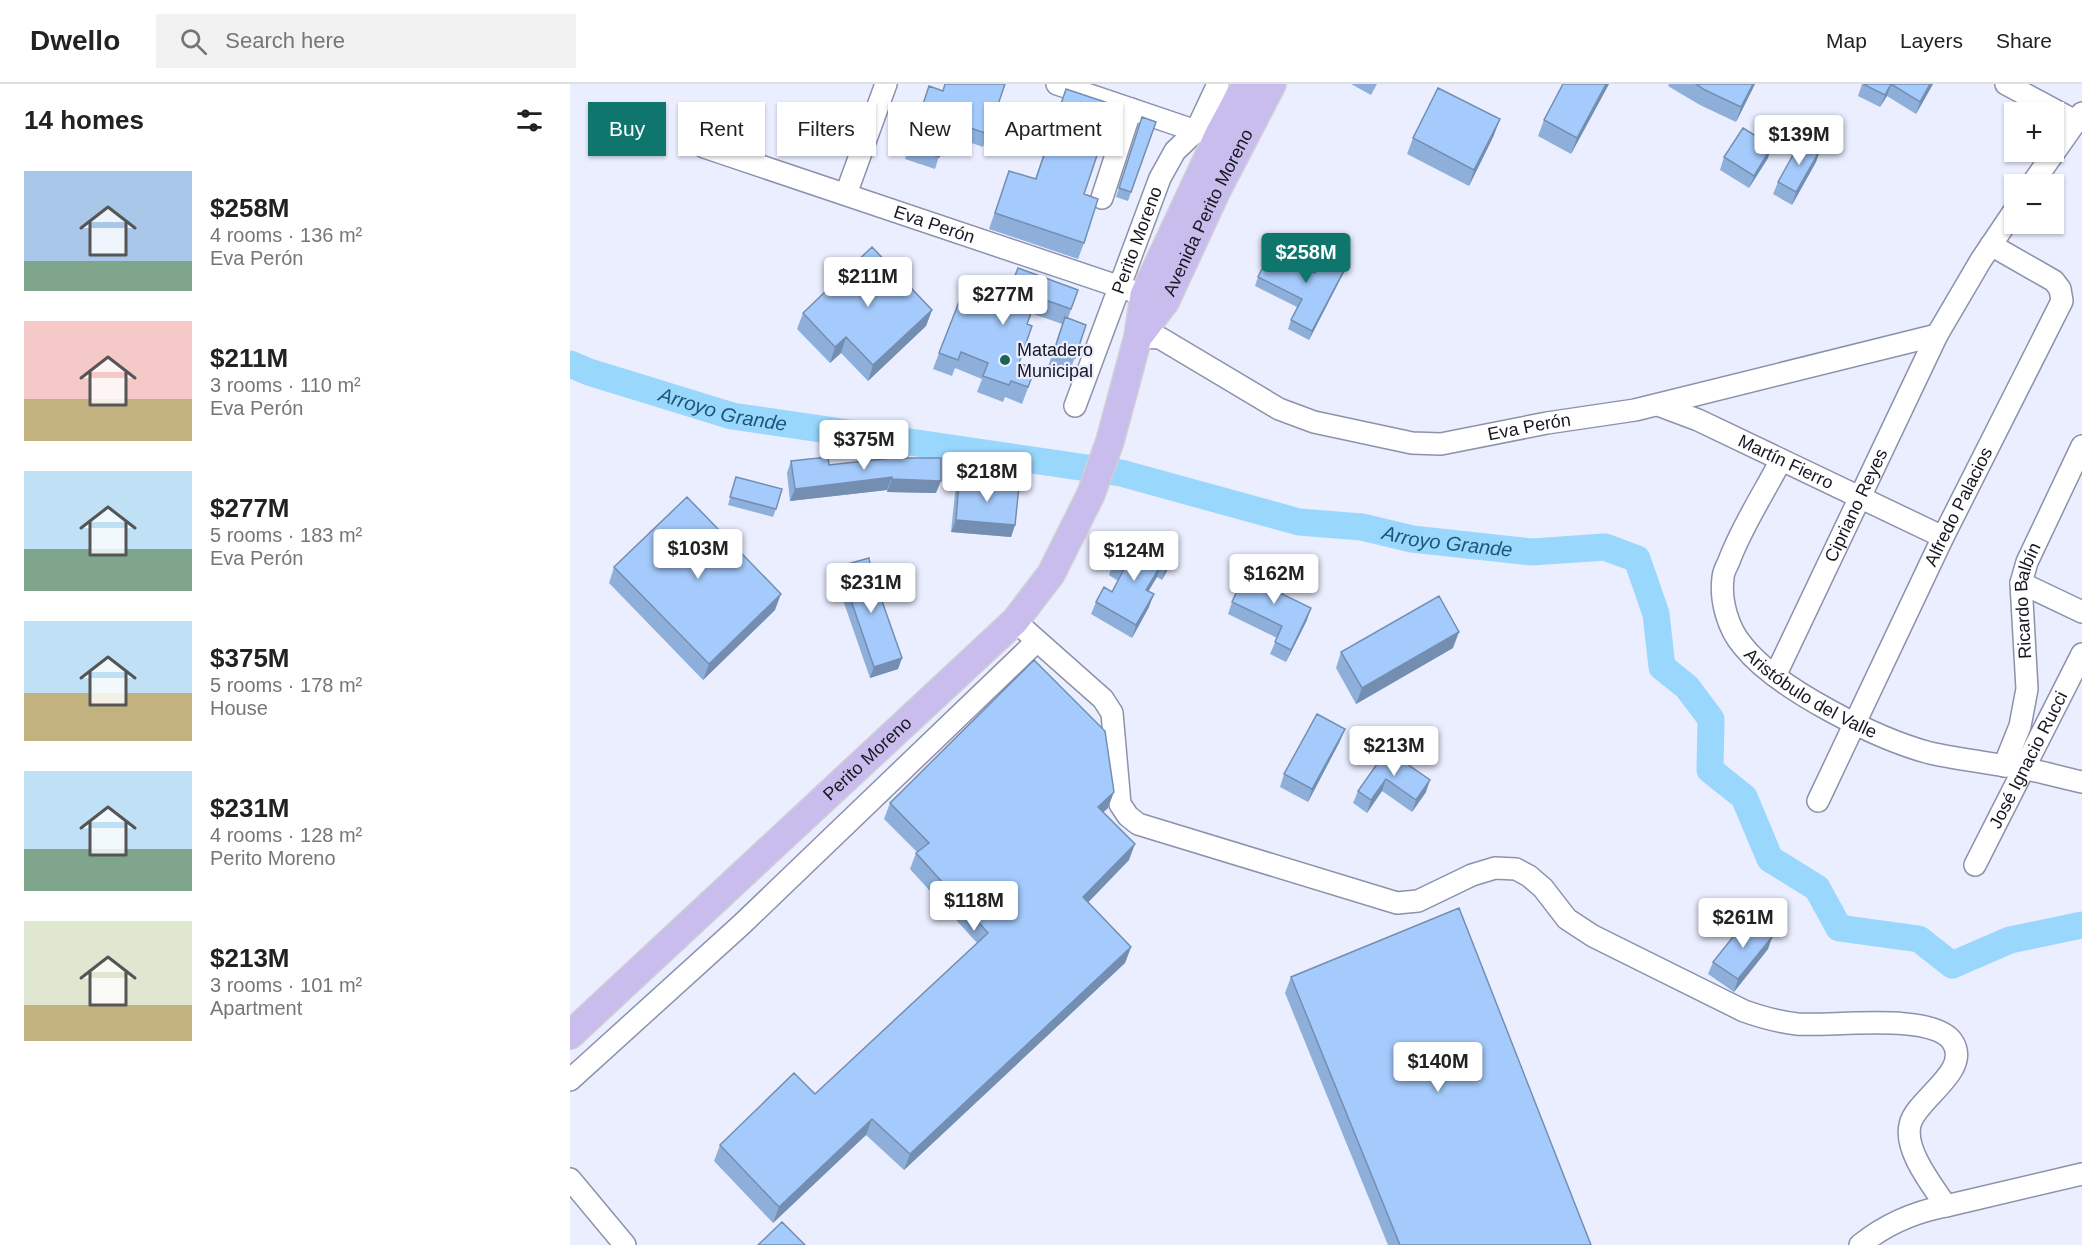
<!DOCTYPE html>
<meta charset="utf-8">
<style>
body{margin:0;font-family:Helvetica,sans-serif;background:#f2f2f2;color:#222;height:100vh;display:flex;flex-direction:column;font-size:22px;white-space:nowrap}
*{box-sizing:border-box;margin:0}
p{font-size:20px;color:#767676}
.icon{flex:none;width:33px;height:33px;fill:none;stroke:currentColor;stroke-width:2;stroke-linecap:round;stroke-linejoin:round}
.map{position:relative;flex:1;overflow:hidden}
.side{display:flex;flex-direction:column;background:#fff;width:570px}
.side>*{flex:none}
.banner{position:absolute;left:18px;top:18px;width:570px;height:54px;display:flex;gap:12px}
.buttons{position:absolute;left:1434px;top:18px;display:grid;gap:12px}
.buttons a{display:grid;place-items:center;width:60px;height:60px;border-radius:0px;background:#fff;box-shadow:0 2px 4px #0004;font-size:30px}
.price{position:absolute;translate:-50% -51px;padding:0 14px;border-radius:6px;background:#fff;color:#222;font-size:20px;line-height:39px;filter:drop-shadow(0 2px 3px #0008)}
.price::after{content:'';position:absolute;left:50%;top:36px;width:18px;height:14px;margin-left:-9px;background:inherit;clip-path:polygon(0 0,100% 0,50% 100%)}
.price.selected{background:#0f766e;color:#fff}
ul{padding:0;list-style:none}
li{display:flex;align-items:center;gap:18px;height:150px;padding:0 24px}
li span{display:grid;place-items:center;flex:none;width:168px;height:120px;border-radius:0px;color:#555}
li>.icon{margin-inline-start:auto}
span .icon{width:72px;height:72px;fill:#fffc;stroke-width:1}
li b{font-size:26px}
h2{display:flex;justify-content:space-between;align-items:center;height:72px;padding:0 24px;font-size:26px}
.tag{padding:0 21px;border-radius:0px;background:#fff;box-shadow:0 2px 4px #0004;font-size:21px;line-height:54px}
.tag.selected{background:#0f766e;color:#fff}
header{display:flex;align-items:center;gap:36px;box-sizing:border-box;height:84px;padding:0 30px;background:#fff;border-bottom:2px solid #e0e0e0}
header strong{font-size:28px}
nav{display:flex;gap:33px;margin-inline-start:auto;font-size:21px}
.search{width:420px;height:54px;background:#f2f2f2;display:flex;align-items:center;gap:15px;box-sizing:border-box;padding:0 21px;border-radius:0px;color:#767676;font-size:22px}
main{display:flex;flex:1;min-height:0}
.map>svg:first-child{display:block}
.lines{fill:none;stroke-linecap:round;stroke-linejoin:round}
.river{stroke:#9ad7fc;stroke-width:27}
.minor-casing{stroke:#8c92ab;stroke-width:24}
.major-casing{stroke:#d0d1d3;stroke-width:30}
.minor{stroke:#fff;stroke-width:21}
.major{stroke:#c9bdee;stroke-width:27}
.wall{fill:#8eafda}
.shaded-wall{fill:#748eb1}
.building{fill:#a5cbfd;stroke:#748eb1;stroke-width:1.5}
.poi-dot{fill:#1e6356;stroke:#eaeeff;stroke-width:2}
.labels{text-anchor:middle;stroke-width:4.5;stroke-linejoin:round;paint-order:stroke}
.street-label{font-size:18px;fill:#161821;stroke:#eaeeff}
.poi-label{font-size:18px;fill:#161821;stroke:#eaeeff;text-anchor:start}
.water-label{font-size:20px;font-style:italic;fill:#1a5776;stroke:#eaeeff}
</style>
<header>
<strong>Dwello</strong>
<div class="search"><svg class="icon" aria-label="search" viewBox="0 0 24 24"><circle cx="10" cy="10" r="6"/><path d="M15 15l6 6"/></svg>Search here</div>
<nav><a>Map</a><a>Layers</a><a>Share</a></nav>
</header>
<main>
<section class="side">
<h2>14 homes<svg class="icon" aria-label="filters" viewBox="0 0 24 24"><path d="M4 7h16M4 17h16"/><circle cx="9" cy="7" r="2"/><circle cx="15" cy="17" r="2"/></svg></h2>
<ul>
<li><span style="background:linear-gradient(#a9c7e8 75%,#7fa58c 0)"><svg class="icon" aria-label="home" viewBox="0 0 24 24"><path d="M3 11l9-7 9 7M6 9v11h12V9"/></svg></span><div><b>$258M</b><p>4 rooms · 136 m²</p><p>Eva Perón</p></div></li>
<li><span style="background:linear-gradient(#f6c9c9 65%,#c2b280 0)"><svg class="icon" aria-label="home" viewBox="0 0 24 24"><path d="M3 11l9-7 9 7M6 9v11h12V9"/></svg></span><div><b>$211M</b><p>3 rooms · 110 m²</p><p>Eva Perón</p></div></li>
<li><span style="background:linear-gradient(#bfe0f5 65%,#7fa58c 0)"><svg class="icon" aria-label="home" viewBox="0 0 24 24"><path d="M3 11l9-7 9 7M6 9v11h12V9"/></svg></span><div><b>$277M</b><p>5 rooms · 183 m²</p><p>Eva Perón</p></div></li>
<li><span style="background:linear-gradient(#bfe0f5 60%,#c2b280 0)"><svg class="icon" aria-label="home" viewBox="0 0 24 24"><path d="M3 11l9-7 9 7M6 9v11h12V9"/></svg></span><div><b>$375M</b><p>5 rooms · 178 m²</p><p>House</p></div></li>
<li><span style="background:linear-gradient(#bfe0f5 65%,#7fa58c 0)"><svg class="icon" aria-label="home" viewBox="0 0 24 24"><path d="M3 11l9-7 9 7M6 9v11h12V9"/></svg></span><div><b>$231M</b><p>4 rooms · 128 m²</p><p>Perito Moreno</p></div></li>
<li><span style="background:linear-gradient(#dfe7d0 70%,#c2b280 0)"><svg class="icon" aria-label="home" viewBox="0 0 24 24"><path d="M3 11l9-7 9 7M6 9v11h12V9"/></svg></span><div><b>$213M</b><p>3 rooms · 101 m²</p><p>Apartment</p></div></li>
</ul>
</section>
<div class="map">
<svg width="1512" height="1161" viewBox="0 0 1512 1161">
<rect width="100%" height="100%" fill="#eaeeff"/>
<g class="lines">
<path class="river" id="s1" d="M0,280L19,288L162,332L551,389L729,438L792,443L842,455L962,468L1035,463L1067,475L1086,530L1092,583L1117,603L1141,635L1140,686L1174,713L1200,775L1247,804L1269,844L1349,855L1382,881L1440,856L1512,841"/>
<defs>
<g id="minor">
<path d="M487,0L626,47L638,49"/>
<path d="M1436,0L1507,38"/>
<path id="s2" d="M134,63L589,216"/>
<path d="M1462,100L1512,29"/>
<path d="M276,110L316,0"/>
<path d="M532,114L561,25"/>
<path id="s3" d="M568,253L590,254L709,325L744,338L842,359L871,360L977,339L1065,326L1367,251"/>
<path id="s4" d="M1088,321L1128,336L1373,453"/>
<path id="s5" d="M505,322L590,94L605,67L626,47L648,0"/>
<path id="s6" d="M1211,376C1194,409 1172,442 1159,477C1157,482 1153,488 1153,494C1150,516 1158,545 1173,562C1207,605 1307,655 1360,669C1391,676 1423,679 1455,685C1474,688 1493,694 1512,698"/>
<path d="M1451,499L1512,528"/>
<path d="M445,537L533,615L542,629L550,720L558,732L568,740L827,819L848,817L902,791L925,784L946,785L959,792L973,804L997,835L1023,852L1174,927C1191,933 1209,938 1227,940C1261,943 1361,928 1382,957C1403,987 1345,1015 1340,1041C1334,1067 1363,1102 1376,1122L1512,1090"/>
<path id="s7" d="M1205,592L1367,251L1411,176L1444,127"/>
<path id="s8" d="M1434,682L1450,642L1457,605L1451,499L1457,478L1512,362"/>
<path id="s9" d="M1248,717L1373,453L1492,217L1490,205L1484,197L1421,161"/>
<path id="s10" d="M1405,781L1512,570"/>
<path d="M0,996L171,841L467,557"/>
<path d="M0,1095L55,1161"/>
<path d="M1290,1161C1316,1140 1344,1128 1376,1122"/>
</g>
<g id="major">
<path id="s11" d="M569,252L595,218L647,106L702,0"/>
<path id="s12" d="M0,951L445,537L481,490L521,410L540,357L568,253L574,211L649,50L676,0"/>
</g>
</defs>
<use href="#minor" class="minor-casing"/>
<use href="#major" class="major-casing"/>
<use href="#minor" class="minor"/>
<use href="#major" class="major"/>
</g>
<path class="wall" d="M435,0L413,63L376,50L365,85L335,75L359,2L373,7Z
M781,0H807L801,11Z
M1039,0L1001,70L968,52L974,36Z
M1099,0H1185L1166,38L1130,21L1098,2Z
M1292,0H1363L1346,30L1317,12L1310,23L1288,12Z
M496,5L514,110V159L508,175L419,145L439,87L465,95Z
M572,33L586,38L558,117L546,113Z
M924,51L899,102L837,70L843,54Z
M1250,66L1246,78L1222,121L1203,110L1208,98Z
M1154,73L1198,74L1179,104L1150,86Z
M775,186L739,256L718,245L721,236L727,223L685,202L688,193Z
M508,206L498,234L516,241L499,290L478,283L492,240L461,229L457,240L449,279L465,285L452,320L435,313L433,318L407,308L412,295L385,284L382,292L363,285L369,269L399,222L436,215Z
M362,226L356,242L298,297L271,269L260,279L227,245L233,229Z
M322,374L366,409L317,408V406L220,417L217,389L221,377L259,381Z
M166,393L206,425L203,433L158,421Z
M389,397L445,441L441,453L381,448L385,409Z
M603,471L599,483L592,496L587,493L578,507L579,523L562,554L521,530L526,518L542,508L548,497L539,491L543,479Z
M274,481L304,504L332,574L328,585L300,594L273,516L270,493Z
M44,483L205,526L133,596L39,499Z
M695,502L716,504L713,511L737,536L716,578L700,570L707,554L658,530L662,518Z
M883,564L786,620L766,584L771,568Z
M770,657L738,718L710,703L714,690Z
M817,666L856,708L842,728L812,707L797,729L783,719L788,707Z
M320,719L538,724L533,728L559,776L518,818L561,863L555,879L334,1086L296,1051L203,1139L144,1077L150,1061L245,1010L407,859L340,785L346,769L347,768L314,735Z
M1202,853L1198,865L1164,908L1138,890L1143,878Z
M721,893L1021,1161H818L715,909Z"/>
<path class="shaded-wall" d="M1036,0H1039L1001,70L1007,54Z
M1183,0H1185L1166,38L1171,23Z
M1321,0L1317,12L1310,23L1315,11Z
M1360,0H1363L1346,30L1350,18Z
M930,35L924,51L899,102L904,86Z
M1202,62L1198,74L1179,104L1184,92Z
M1250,66L1246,78L1222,121L1226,108Z
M779,177L775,186L739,256L742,247Z
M362,226L356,242L298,297L303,281Z
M276,253L271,269L260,279L265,263Z
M322,393L317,406L220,417L225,405Z
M322,395L371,397L366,409L317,408Z
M386,436L445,441L441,453L381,448Z
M603,471L599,483L592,496L596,484Z
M591,481L587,493L572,518L576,506Z
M211,510L205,526L133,596L139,580Z
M584,510L579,523L562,554L566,541Z
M741,524L737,536L716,578L721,566Z
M889,548L883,564L786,620L792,604Z
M332,574L328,585L300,594L304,583Z
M775,645L770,657L738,718L742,705Z
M816,695L812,707L797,729L801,716Z
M860,696L856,708L842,728L846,716Z
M544,708L538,724L522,739L528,723Z
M565,760L559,776L508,829L513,813Z
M1202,853L1198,865L1164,908L1168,895Z
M561,863L555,879L334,1086L340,1070Z
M302,1035L296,1051L203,1139L209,1123Z"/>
<path class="building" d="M375,0H435L418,50L380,37L369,73L339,63L359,2L373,7Z
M993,0H1036L1007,54L974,36Z
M1126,0H1183L1171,23L1135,6Z
M1293,0H1321L1315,11Z
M1321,0H1360L1350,18Z
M868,4L930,35L904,86L843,54Z
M496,5L544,21L514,110L528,115L514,159L425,129L439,87L466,95Z
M572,33L586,38L561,108L549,104Z
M1173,44L1202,62L1184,92L1154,73Z
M1232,55L1250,66L1226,108L1208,98Z
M302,163L362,226L303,281L276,253L265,263L233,229Z
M757,166L779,177L742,247L721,236L732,215L688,193L701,167L745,189Z
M448,184L508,206L501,225L467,213L457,240L462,242L449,279L465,285L458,303L441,297L439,301L413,292L418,279L391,268L388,276L369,269L389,218L399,222L407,203L436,215Z
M495,233L516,241L505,274L484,267Z
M258,373L259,381L322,374H371V397L322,395V393L225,405L221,377Z
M166,393L212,405L206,425L160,413Z
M389,397L449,402L445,441L386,436Z
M117,413L211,510L139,580L44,483Z
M554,460L577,472L583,460L603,471L596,484L591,481L576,506L584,510L566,541L526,518L534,503L542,508L554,485L543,479Z
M299,474L304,504L307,503L332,574L304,583L277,505L274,481Z
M704,483L721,492L712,510L741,524L721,566L705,558L712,542L662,518L674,492L695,502Z
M869,512L889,548L792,604L771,568Z
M464,576L535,647L544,708L528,723L565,760L513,813L561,863L340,1070L302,1035L209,1123L150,1061L224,989L245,1010L418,849L346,769L359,759L320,719Z
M747,630L775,645L742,705L714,690Z
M817,666L860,696L846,716L816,695L801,716L788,707Z
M889,824L1021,1161H830L721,893Z
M1178,834L1202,853L1168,895L1143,878Z
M212,1138L235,1161H188Z"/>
<circle class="poi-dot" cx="435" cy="276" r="6"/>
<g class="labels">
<g class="street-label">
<text dy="6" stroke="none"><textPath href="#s11" startOffset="142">Avenida Perito Moreno</textPath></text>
<text dy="6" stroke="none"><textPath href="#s2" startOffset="243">Eva Perón</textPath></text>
<text dy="6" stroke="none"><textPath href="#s5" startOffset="177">Perito Moreno</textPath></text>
<text dy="6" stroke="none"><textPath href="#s3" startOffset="417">Eva Perón</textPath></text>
<text dy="6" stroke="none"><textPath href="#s4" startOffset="140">Martín Fierro</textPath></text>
<text dy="6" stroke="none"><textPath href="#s7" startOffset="189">Cipriano Reyes</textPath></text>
<text dy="6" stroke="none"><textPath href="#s9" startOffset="326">Alfredo Palacios</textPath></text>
<text dy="6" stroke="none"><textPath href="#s8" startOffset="170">Ricardo Balbín</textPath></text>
<text dy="6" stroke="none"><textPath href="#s6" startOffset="288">Aristóbulo del Valle</textPath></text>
<text dy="6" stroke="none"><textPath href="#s12" startOffset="406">Perito Moreno</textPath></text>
<text dy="6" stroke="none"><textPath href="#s10" startOffset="118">José Ignacio Rucci</textPath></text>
</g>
<g class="poi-label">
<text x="447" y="272">Matadero<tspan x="447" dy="21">Municipal</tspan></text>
</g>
<g class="water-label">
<text dy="7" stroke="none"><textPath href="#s1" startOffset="160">Arroyo Grande</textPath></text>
<text dy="7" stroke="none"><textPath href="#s1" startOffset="898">Arroyo Grande</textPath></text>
</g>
</g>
</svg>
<div class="buttons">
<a>+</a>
<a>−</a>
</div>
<b class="price" style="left:1229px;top:82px">$139M</b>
<b class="price selected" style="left:736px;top:200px">$258M</b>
<b class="price" style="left:298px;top:224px">$211M</b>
<b class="price" style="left:433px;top:242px">$277M</b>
<b class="price" style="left:294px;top:387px">$375M</b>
<b class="price" style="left:417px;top:419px">$218M</b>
<b class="price" style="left:128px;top:496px">$103M</b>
<b class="price" style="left:564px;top:498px">$124M</b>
<b class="price" style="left:704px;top:521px">$162M</b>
<b class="price" style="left:301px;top:530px">$231M</b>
<b class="price" style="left:824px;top:693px">$213M</b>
<b class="price" style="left:404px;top:848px">$118M</b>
<b class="price" style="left:1173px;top:865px">$261M</b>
<b class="price" style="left:868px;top:1009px">$140M</b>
<div class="banner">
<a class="tag selected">Buy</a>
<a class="tag">Rent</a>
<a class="tag">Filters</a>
<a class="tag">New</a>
<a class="tag">Apartment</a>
</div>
</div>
</main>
